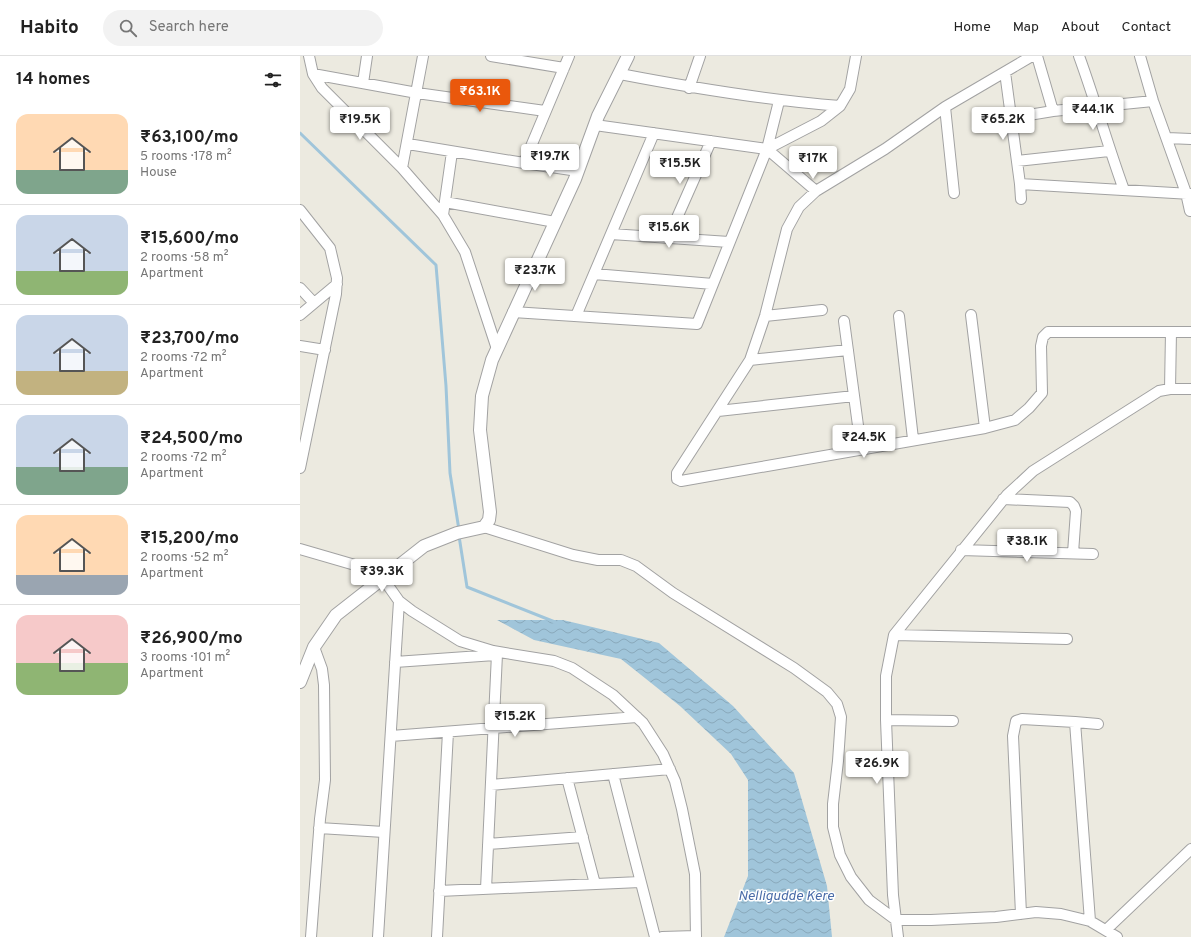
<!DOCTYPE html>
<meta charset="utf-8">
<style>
body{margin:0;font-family:Overpass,sans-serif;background:#f2f2f2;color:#222;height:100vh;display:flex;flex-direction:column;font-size:15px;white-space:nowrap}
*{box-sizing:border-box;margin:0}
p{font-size:13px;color:#767676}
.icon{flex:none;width:22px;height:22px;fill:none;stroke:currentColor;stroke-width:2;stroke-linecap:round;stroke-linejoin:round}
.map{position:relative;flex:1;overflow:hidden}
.side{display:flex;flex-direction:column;background:#fff;width:300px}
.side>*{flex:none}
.price{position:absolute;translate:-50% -34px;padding:0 9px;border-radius:4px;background:#fff;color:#222;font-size:13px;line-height:26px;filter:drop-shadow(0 1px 2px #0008)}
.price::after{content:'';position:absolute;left:50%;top:24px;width:12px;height:9px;margin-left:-6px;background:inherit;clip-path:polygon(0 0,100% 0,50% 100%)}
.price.on{background:#ea580c;color:#fff}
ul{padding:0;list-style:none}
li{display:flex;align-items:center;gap:12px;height:100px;padding:0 16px}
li+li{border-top:1px solid #e0e0e0}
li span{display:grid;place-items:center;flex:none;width:112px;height:80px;border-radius:12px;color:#555}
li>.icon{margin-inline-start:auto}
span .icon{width:48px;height:48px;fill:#fffc;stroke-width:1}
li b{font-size:17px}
h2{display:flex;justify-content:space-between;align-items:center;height:48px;padding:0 16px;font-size:17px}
header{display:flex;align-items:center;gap:24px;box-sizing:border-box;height:56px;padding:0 20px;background:#fff;border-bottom:1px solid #e0e0e0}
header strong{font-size:19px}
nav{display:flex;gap:22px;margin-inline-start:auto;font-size:14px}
.search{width:280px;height:36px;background:#f2f2f2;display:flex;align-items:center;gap:10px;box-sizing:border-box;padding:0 14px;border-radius:22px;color:#767676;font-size:15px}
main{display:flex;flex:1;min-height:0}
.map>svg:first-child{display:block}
.water{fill:url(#water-waves)}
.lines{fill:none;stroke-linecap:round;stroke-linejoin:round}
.stream{stroke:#a0c5da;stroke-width:3}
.minor-casing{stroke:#a2a2a2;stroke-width:12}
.tertiary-casing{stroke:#a2a2a2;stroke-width:14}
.minor{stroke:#fff;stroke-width:10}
.tertiary{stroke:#fff;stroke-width:12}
.labels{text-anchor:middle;stroke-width:3;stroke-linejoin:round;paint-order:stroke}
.water-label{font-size:14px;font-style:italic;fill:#4a6ca8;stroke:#fff}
</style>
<header>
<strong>Habito</strong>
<div class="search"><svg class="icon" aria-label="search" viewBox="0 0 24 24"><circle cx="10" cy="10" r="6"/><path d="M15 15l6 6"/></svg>Search here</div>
<nav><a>Home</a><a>Map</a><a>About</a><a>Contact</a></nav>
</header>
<main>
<section class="side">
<h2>14 homes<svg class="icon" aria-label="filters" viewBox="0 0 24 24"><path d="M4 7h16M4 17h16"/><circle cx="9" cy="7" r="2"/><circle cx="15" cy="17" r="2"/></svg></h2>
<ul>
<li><span style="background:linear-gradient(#ffd9b3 70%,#7fa58c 0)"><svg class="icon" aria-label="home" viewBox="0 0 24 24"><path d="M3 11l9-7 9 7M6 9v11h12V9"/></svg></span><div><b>₹63,100/mo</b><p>5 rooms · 178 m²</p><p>House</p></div></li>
<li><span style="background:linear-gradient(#c9d6e8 70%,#8fb573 0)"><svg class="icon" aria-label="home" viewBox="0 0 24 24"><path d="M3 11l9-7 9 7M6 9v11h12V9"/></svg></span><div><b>₹15,600/mo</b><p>2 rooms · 58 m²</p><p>Apartment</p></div></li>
<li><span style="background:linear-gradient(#c9d6e8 70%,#c2b280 0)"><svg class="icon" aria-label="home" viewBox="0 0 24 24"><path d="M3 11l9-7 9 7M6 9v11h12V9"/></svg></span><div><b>₹23,700/mo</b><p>2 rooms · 72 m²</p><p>Apartment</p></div></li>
<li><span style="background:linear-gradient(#c9d6e8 65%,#7fa58c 0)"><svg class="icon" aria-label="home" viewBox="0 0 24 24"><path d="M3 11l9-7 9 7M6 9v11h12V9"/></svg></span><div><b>₹24,500/mo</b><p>2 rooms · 72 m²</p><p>Apartment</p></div></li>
<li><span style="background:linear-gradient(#ffd9b3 75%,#9aa5b1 0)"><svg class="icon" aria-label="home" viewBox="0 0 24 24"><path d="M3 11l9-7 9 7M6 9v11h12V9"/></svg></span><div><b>₹15,200/mo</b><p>2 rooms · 52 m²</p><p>Apartment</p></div></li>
<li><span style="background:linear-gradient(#f6c9c9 60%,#8fb573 0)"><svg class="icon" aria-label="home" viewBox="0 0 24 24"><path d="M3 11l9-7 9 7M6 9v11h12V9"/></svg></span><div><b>₹26,900/mo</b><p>3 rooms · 101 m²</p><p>Apartment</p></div></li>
</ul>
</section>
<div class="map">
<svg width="891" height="881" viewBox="0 0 891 881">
<defs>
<pattern id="water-waves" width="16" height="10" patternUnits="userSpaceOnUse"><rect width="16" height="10" fill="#a0c5da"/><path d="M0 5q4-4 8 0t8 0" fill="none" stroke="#89a9ba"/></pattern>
</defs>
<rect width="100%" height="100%" fill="#eceae0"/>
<path class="water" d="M197,564H263L359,587L433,650L494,717L527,830L532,881H424L448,820V724L431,698L380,650L321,603L234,584Z"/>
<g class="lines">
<path class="stream" d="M0,77L136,209L146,330L150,417L159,474
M159,480L167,531L255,566"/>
<defs>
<path id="minor" d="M9,0L13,18L22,32L102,112L143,159
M191,0L264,12
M737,0L753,55
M779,0C795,44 808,90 824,134
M840,0L853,45L886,137L890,155
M705,16L720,128L891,138
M13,18L117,37L245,55
M320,18C393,32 466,44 540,50
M63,27L67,0
M389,32L400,0
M645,51L585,93L516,135L499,151L487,173L465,260L450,304L377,417V423L381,425L685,372L715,364L729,352L742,337L741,290L743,281L748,276H891
M711,62L753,55L853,45
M295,69L467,93L521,65L540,50L550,33L556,0
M867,82L891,83
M108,88L224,107L269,0
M467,93L516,135
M152,96L143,159L165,196L197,293
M717,105L809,95
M224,107L278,115
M102,112L123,0
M720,128L721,143
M654,137L645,51L732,0
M145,146L255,166
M0,154L30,192L37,222L36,238L0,412
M311,178L429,186
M368,182L411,85
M294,218L413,228
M0,232L14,247
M213,256L397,268L467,93L479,45
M0,259L37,228
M671,259L685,372
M276,260L354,77
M465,260L522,254
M599,260L613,383
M544,265L561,392
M0,290L25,294
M450,304L548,294
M870,333L871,276
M418,355L554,340
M703,443L770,446L774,450L776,455L773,497
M184,471L273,499L298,504H321L336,510L373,537L494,612L527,636L537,648L541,661L538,705L533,748V771L540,799L551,821L569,844L596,864H631L696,861L736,856L761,858L790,865L817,881
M0,493L86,518
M661,494L793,498
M82,521L99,545L112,555L160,585L193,595L254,605L272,612L313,639L343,667L363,698L375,725L382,753L395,818L396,881
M594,579L586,620V664L593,839L598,881
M767,583L594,579L707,439L733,415L859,335L870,333H891
M95,606L195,599
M586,664L653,665
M775,666L798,668
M91,680L337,661
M313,718L355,881
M267,722L295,828
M191,729L370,713
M19,772L84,776
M188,788L283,781
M186,833L197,598
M139,835L340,826
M721,858L713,680L716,665L722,663L775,666L790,865
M806,874L891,793
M11,881L20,763L25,724L24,629L22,613L14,591
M78,881L99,545
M137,881L148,676
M362,881L396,880"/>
<path id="tertiary" d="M0,626L14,591L36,559L124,490L157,477L184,471L189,464L190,456L180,374L182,340L192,304L275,123L298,60L328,0"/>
</defs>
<use href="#minor" class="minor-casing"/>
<use href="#tertiary" class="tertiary-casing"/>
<use href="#minor" class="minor"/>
<use href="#tertiary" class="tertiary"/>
</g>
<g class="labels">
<g class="water-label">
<text x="486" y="844">Nelligudde Kere</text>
</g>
</g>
</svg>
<b class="price on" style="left:180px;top:57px">₹63.1K</b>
<b class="price" style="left:793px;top:75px">₹44.1K</b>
<b class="price" style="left:60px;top:85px">₹19.5K</b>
<b class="price" style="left:703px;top:85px">₹65.2K</b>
<b class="price" style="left:250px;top:122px">₹19.7K</b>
<b class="price" style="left:513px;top:124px">₹17K</b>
<b class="price" style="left:380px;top:129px">₹15.5K</b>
<b class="price" style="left:369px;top:193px">₹15.6K</b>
<b class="price" style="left:235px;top:236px">₹23.7K</b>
<b class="price" style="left:564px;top:403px">₹24.5K</b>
<b class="price" style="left:727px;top:507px">₹38.1K</b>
<b class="price" style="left:82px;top:537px">₹39.3K</b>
<b class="price" style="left:215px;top:682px">₹15.2K</b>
<b class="price" style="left:577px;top:729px">₹26.9K</b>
</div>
</main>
